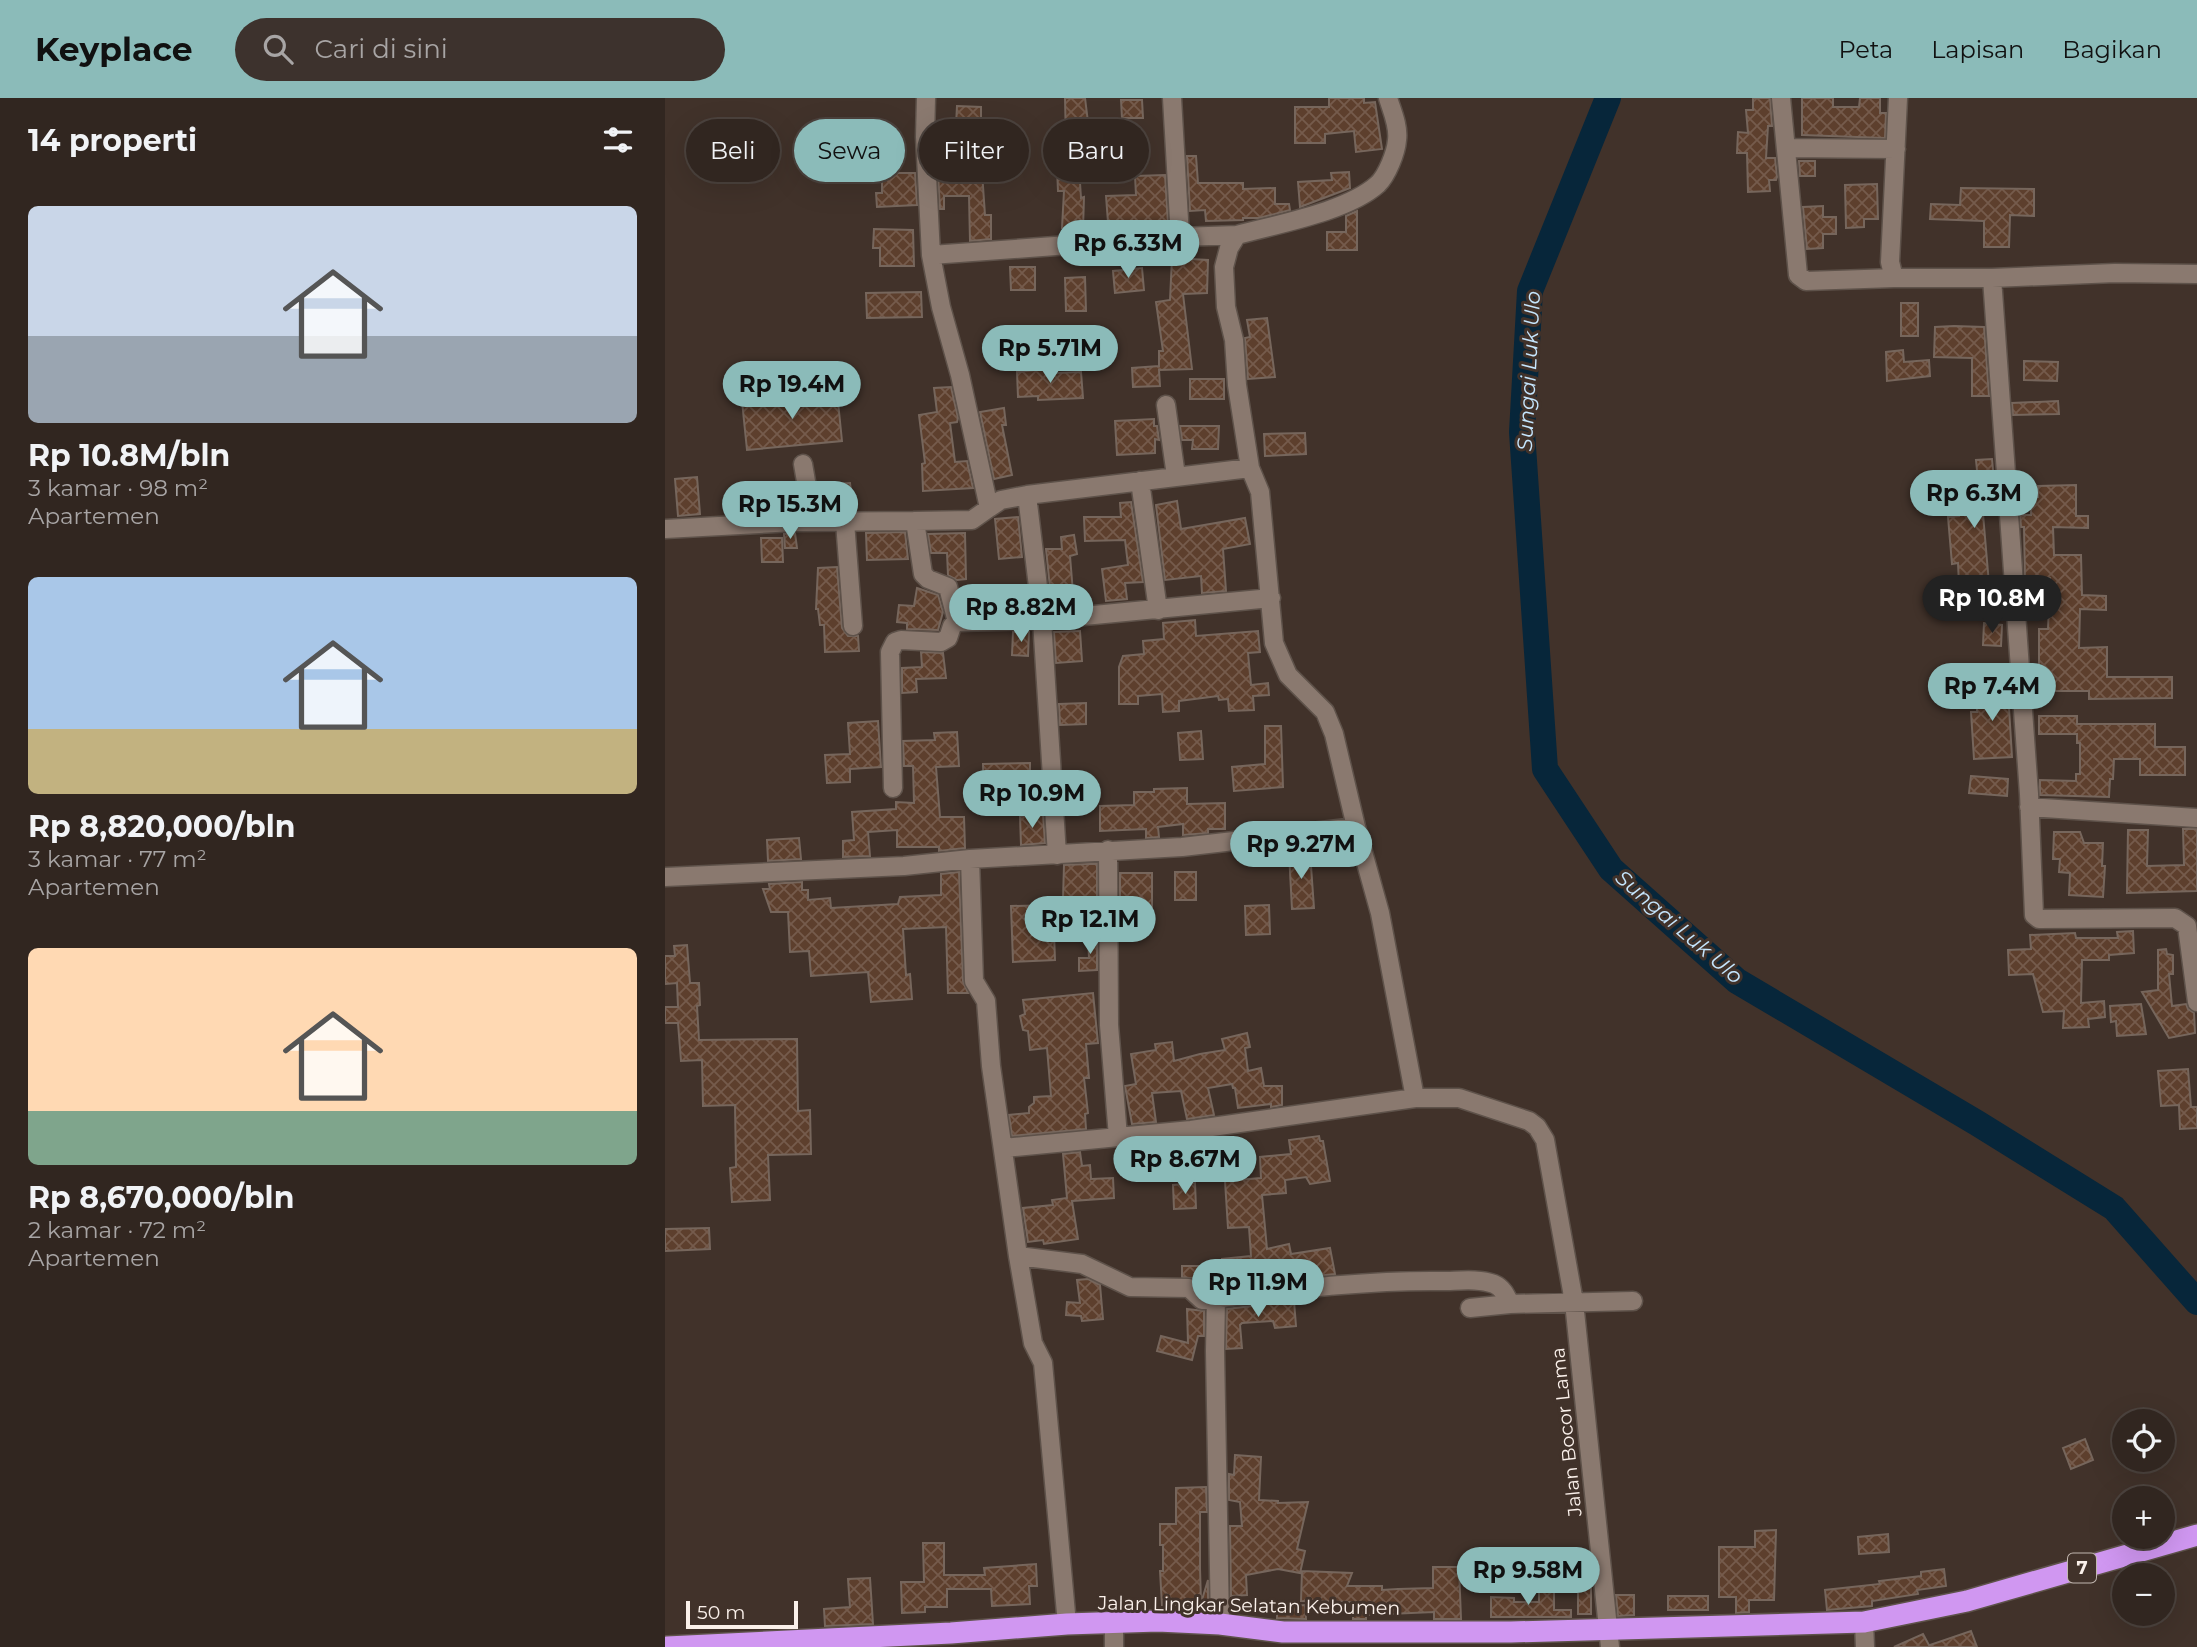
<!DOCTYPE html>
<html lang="id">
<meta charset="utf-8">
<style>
body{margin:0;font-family:Montserrat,sans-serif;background:#3d322d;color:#f1f3f6;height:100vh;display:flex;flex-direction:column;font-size:26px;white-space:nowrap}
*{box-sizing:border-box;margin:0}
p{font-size:23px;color:#a8a5a5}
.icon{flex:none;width:38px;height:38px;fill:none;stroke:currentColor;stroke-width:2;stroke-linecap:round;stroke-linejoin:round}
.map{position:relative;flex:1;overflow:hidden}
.details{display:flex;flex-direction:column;background:#312620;width:665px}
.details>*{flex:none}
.guide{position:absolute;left:21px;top:21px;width:665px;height:63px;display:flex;gap:14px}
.fabs{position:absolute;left:1447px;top:1311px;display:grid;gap:14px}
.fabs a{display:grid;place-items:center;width:63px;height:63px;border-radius:50%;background:#312620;box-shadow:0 7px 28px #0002,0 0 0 2px #4c433e;font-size:35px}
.scale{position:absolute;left:21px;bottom:18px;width:112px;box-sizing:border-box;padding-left:7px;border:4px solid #faf0ea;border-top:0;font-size:19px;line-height:24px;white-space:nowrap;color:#faf0ea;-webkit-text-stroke:5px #41322a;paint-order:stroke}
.price{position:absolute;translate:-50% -60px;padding:0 16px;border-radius:24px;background:#8bbbb9;color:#111;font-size:23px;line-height:46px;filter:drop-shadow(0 2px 4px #0008)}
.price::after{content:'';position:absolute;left:50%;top:42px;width:21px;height:16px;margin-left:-10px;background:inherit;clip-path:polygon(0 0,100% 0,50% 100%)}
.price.on{background:#222;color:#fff}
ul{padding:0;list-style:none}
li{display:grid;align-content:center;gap:14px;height:371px;padding:0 28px}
li span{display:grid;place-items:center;height:217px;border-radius:10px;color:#555}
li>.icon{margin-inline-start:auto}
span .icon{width:126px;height:126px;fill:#fffc;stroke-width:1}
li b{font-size:30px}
h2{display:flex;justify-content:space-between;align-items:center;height:84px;padding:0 28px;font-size:30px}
.tag{padding:0 24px;border-radius:32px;background:#312620;box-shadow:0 7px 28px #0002,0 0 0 2px #4c433e;font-size:24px;line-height:63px}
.tag.on{background:#8bbbb9;color:#111}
header{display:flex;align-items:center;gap:42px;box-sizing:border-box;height:98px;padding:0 35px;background:#8bbbb9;color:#111}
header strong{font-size:33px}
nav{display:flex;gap:38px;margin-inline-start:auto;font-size:24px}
.search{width:490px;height:63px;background:#3d322d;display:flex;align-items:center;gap:18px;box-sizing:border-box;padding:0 24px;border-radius:38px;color:#a8a5a5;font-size:26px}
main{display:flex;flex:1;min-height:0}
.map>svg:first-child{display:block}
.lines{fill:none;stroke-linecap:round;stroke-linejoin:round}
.river{stroke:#07263a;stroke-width:26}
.building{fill:url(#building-cross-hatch);stroke:#76665c;stroke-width:2}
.street-casing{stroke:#5e524a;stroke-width:21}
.highway-casing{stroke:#5e524a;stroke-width:24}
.street{stroke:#8a796f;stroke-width:18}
.highway{stroke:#d097f1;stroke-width:21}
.labels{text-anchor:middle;stroke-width:6;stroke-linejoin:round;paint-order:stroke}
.shield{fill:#41322a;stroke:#c2b7b0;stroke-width:2}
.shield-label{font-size:18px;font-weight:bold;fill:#faf0ea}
.street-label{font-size:19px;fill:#faf0ea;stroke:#41322a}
.water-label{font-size:21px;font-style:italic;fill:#c5e6fe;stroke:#41322a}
</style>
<header>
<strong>Keyplace</strong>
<div class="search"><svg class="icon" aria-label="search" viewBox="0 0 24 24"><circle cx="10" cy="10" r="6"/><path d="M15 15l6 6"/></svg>Cari di sini</div>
<nav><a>Peta</a><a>Lapisan</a><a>Bagikan</a></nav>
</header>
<main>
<section class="details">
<h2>14 properti<svg class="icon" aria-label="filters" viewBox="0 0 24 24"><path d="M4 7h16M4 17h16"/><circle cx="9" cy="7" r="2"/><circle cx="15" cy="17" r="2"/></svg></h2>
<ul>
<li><span style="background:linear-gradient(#c9d6e8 60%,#9aa5b1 0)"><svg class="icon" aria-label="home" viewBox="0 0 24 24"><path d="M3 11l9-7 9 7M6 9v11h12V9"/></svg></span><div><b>Rp 10.8M/bln</b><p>3 kamar · 98 m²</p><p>Apartemen</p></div></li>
<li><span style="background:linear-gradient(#a9c7e8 70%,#c2b280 0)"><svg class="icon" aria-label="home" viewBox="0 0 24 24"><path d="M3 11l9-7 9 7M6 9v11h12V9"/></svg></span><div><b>Rp 8,820,000/bln</b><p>3 kamar · 77 m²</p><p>Apartemen</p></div></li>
<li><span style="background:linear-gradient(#ffd9b3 75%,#7fa58c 0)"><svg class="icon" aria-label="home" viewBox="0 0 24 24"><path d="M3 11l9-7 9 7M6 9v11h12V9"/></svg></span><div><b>Rp 8,670,000/bln</b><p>2 kamar · 72 m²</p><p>Apartemen</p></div></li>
</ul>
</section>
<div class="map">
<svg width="1532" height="1549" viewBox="0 0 1532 1549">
<defs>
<pattern id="building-cross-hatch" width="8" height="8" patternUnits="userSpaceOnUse" patternTransform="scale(1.75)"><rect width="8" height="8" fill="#5d3f2d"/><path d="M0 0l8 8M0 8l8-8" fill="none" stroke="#755b4c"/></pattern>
</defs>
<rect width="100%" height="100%" fill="#41322a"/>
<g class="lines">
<path class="river" d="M943,0L865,193L857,334L880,671L946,771L1072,883L1312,1025L1449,1110L1532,1204"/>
</g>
<path class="building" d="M400,0H420L423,24L460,23L462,57L431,58V46L401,45Z
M664,0H699V5L710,4L717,51L691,54L689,33L660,36V45H630V9H664Z
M1088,0H1105L1107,28H1103L1101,60H1110L1112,79L1111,82H1104L1105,93L1083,94L1082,55H1072L1073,34L1083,35L1081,12H1088Z
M1137,0H1168V9H1194L1195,0H1215V15H1221L1220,40L1137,37Z
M456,2H477L478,20H457Z
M292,8L316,9V43L275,41L276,26L291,27Z
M522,58H531L533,85H578V91L610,90V106H624L625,112L594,120H578V122L541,123L540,112L525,113Z
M1134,63H1150V78H1135Z
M414,69L416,100L419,99L418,131L397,130L399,93H393L392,70Z
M317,74L320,117H326V141L305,143L304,98H279V111H275L273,75Z
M684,74L685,90L635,109L633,84L667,82L666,75Z
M217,75H250L252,107L212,109L211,95H217Z
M500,77L503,126H481V123L443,124L441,98L471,97L470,78Z
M1212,86L1213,121H1199V129L1181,130L1180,87Z
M1296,90L1369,91V118L1345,117L1344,149H1319V123L1265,121L1266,106L1295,107Z
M1158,108V119H1171V136H1158V150L1142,151L1138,109Z
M692,113V152H662V134H681V118Z
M209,131L248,132L249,168H215V150H208Z
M507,160L543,162L542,195L518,196L527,271L494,272L495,288L468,289L467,270L494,268V253H498L491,204L505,202Z
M345,169H370V192H346Z
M477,170L479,192L450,195L448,173Z
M420,179L421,213H401L400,180Z
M256,194L257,219L202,220L201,195Z
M1236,205H1253V238H1236Z
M602,220L610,279L583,281L580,240L585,239L582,222Z
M1289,228L1319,229L1324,298H1307V260L1269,259L1270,229Z
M1238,252L1239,264L1264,262L1265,278L1222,283L1221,254Z
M1359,263L1393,264L1392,283L1359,282Z
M391,270V275L416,274L418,300L373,302V298L353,299L352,274Z
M525,281H559V301H525Z
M286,289L293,320L292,324L285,325L290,364L302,363L308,390L258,393L257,366L260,365L254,317L272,314L269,290Z
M172,294L177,343L82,352L77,303Z
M1393,303L1394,316L1348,317L1347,305Z
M339,310L341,327H337L347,377L329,381L315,314Z
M489,321V328H492L494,342L490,341V355L452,357L450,323Z
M515,328H554L553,351H527L528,342H517Z
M640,335L641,356L600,358L599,336Z
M1327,361L1332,415L1318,416L1324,486L1294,487L1293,465L1287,466L1283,419L1294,418V405L1315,403L1311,362Z
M32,379L35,416L13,418L10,381Z
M124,385L128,413L98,414L95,389Z
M185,385L188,409L158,412L153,387Z
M1411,387V418H1423V430L1388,429L1389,457H1416L1417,497L1441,498V512L1415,511L1414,550L1442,549V579H1507V600L1424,601V593H1368L1367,579H1374V531H1383L1385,480L1360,481L1359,429H1356L1355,417H1366V399H1373V388Z
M512,403L516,431L580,420L585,446L558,451L561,493L537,495L536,478L500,482L491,407Z
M466,404L478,484L460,485L462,501L441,503L437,471L463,467L460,442L420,443L419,419H456L455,405Z
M353,419L357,459L334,461L330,421Z
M240,434L243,461L202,462L201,435Z
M130,435L132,450H120L119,436Z
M300,435L301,481L292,482L283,477L282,455H266L263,436Z
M409,437L412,456L405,458L409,507L387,509L381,451H397L396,439Z
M96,440H117L118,464H97Z
M172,469L177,530L183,538H193L194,553L160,554L159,527H155L153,511H151L153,470Z
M252,490L273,497L278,514L273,532L242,531V525L232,524L234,507L249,508Z
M330,496H355L356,511L314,512L312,499Z
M530,522L531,538L593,533L595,554L583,555L586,587L603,585L604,597L588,598L589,612L564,613L563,601L554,602L553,598L514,603V613L498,614L497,596L473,598V606H454V569L458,558L479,556L478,543L499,541L498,525Z
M1319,525L1337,527L1336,548L1318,547Z
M415,533L417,563L391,565L389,534Z
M348,534H364L363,558L347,557Z
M256,554L278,555L281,580L251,581L252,594L237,595V570L257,569Z
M1320,583H1344L1345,595L1343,594L1347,659L1309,661L1306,614H1312V599H1319Z
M421,605V626L395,627L394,606Z
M1374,618H1412V626H1490V649H1520V677H1475V661H1449L1448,681H1445L1444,699L1375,697V682L1411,683V676H1415V645H1412V636H1374Z
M213,623L216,669L185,671V684L162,685L160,657L185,656L183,625Z
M600,628H616L618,689L569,693L567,669L600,666Z
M536,633L538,661L515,662L513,635Z
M292,634L294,668L271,669L275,719H299L300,750L274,753V749H232V732L203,734L205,758L178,759V743L189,742L187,714L231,711V704L249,705L248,668H239L238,643L270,642L269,635Z
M365,665V715H319L318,666Z
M1306,678L1343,681L1342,698L1304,695Z
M522,690V706L560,705V731H543V735L518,737V726L493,729L494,739L481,740V731L435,733V708L469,707V694H489V691Z
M378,717L380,745L356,747L355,718Z
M1518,731H1532V793L1462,795L1463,732H1483L1482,768L1519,767Z
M1389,734H1415L1419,745H1438L1437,768H1440L1438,799L1404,797L1405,775L1394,774L1395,761H1388Z
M134,740L136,761L103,763L102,742Z
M645,754L649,810L627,811L624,755Z
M425,766H432V802L398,801L399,767Z
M294,774L298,883L303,895H283L281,829L238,831L241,877L245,876L247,901L206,904L203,874L146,878L144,853L125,854L123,814H106L98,791H105L104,786L137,784V792H143V802L165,800L166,810L233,806L235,799L276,797V776Z
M510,774H531V802H510Z
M455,775H487V809H457V802H455Z
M388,807L390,862L348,864L346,808Z
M604,807L605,836L581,837L580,808Z
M1468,833L1469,855L1444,857V862H1417L1416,905L1439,903L1440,919L1423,921L1424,929L1398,930L1399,913L1378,914L1368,876L1344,877L1343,852L1366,851L1365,837L1410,835L1411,840H1453L1452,834Z
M423,837H432V872L414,873V860H424Z
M22,847L25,885H34L35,907L32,908L34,942L132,941L133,1013L145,1012L146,1056L103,1057L105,1102L67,1104L65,1070L71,1069L70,1007L38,1008L37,962L16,963L13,925H0V909H13L12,885L0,886V858H10L9,848Z
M1501,851L1502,856L1508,857V876H1504L1507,908L1521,906L1523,911L1529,915L1530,935L1504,940L1477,894L1493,892V852Z
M428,895L433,945L421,946L424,980H419L423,1015L420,1016L421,1031L347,1038L344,1017L364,1015V1009L369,1005V999L386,998L382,950L365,952L363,933L358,932L355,918L360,916L358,902Z
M1476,906L1481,936L1452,938L1451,923L1446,924L1445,908Z
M582,935L585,949L580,950L583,973L596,970L599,988H617V1007L606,1009V1006L573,1010L570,990H568L567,986L543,990L549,1017L522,1021L516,993L487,995L491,1024L467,1026L460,988L471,986L466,956L491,952L490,946L507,944L509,963L535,956L560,952L557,941Z
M1523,971L1526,1009H1532V1030L1515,1031L1514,1007L1496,1008L1493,973Z
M654,1038L655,1043H658L665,1083L645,1086L641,1079L620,1082L621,1095L597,1097L602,1151L624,1146L626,1156L665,1150L670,1176L602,1183L600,1171L575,1175L576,1186L552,1189L538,1187L531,1181L517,1179V1168H557V1161L586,1158L584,1129L563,1130L560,1083L596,1080L595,1059L626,1056L624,1042Z
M415,1054L417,1068L425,1067L426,1081L448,1080L449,1100L407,1103L413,1141L379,1146L378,1142L363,1144L358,1110L388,1107L387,1102L402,1100L398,1056Z
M530,1085L531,1110L509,1111L508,1087Z
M44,1130L45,1151L0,1153V1131Z
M423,1181L435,1187L438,1221L417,1223L416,1218L401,1217L402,1204L415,1205L412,1182Z
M629,1203L631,1228L610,1230L608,1223L577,1225L575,1227L577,1250L561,1251L562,1211Z
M522,1211L539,1213V1238H533L527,1262L492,1253L496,1238L523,1245Z
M1420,1341L1428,1362L1406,1371L1398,1350Z
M570,1357L596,1359L594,1402L613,1403V1405L643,1404L632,1451L640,1453L635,1475L613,1471L581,1477L582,1497L566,1498L565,1428H577L575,1404L564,1402V1376L569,1377Z
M541,1389L542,1414H535V1470L536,1505L543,1482V1507H497L495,1473H498V1447H495V1426H511V1390Z
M1111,1432L1109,1502H1084V1514L1071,1515V1499H1054V1449H1090V1433Z
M1223,1436L1224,1454L1194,1456L1193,1439Z
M258,1445H279V1477H320L319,1470L371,1466L372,1488H364L365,1506L327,1508L326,1491H282V1509H260V1514L237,1515L236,1484H259Z
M768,1469H794L796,1521H769V1514L701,1517V1521H688V1504L636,1503L637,1473L687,1475L682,1488H717V1492L733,1491L768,1490Z
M1279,1471L1281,1488L1252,1492L1253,1496L1207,1503V1508L1162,1512L1160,1492L1215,1486L1214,1483L1256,1478V1474Z
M205,1480L208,1526L160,1528L159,1511L185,1509L183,1481Z
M913,1489H926V1516H913Z
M874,1492H889V1512H906V1519H826V1499L849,1500V1504H874Z
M951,1497H969V1517L953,1518Z
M1003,1498H1043V1512H1003Z
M640,1507L641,1521L612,1520V1509Z
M1306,1533L1312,1549H1265V1547Z
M1258,1536L1265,1549H1229Z"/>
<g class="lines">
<defs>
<path id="street" d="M261,0L260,39L266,157L276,209L295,277L324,410L336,402L362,397L585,370
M507,0L515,139
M723,0C727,13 734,28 732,42C731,55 722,77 713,86C682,114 612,126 572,137L564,150L559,169L561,209L569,242L572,287L585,370L595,394L609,545L623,577L660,614L669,636L691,729L715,815L750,1000H794L864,1023L872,1029L880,1042L909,1204L945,1549
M1116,0L1133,177L1141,183L1229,180
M1233,0L1225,164L1229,180H1327
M1121,50L1231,51
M266,157L515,139L572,137
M1532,176L1450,175L1327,180L1364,696L1369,817L1374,821L1510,820L1522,828L1532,904
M501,307L511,378
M138,366L148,424
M475,383L493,512
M362,397L377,522L392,757
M180,424L188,528
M0,431L129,424L250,423
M292,524L283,489L263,481L258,476L250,423L307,422L324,410
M228,690L225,554L230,544L236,542L276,544L283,540L287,528L292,524L377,522L606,500
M1364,709L1532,720
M443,752L444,927L453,1039
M305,761L309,883L321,903L326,968L353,1158L368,1245L378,1265L402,1526
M0,779L239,768L305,761L517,749L691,729
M339,1050L526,1032L750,1000
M353,1158L417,1166L465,1189L524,1190L537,1202C616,1193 696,1182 776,1183C793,1183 813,1180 829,1186C838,1190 841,1197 845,1206
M551,1200L550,1253L555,1526
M805,1210L845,1206L968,1203
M1199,1524L1200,1549
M449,1525V1549"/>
<path id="highway" d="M2,1549L286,1535L402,1526L493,1523L555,1526L618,1534H846L1199,1524L1302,1503L1532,1437"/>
</defs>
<use href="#street" class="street-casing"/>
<use href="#highway" class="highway-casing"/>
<use href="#street" class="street"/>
<use href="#highway" class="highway"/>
</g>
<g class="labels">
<rect class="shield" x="1403" y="1455.5" width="28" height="29" rx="5"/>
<g class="shield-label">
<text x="1417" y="1476">7</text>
</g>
<g class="street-label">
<text transform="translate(901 1334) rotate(-96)" y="7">Jalan Bocor Lama</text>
<text transform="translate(584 1507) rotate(1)" y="7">Jalan Lingkar Selatan Kebumen</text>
</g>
<g class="water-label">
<text transform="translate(864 273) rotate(-87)" y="7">Sungai Luk Ulo</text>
<text transform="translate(1014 829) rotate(41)" y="7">Sungai Luk Ulo</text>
</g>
</g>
</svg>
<div class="fabs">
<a><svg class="icon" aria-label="locate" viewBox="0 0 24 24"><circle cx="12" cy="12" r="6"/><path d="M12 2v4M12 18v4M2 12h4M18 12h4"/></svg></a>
<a>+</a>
<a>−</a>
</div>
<div class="scale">50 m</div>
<b class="price" style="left:463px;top:182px">Rp 6.33M</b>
<b class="price" style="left:385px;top:287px">Rp 5.71M</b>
<b class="price" style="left:127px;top:323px">Rp 19.4M</b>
<b class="price" style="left:1309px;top:432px">Rp 6.3M</b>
<b class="price" style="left:125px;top:443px">Rp 15.3M</b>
<b class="price on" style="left:1327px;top:537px">Rp 10.8M</b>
<b class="price" style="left:356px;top:546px">Rp 8.82M</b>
<b class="price" style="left:1327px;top:625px">Rp 7.4M</b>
<b class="price" style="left:367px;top:732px">Rp 10.9M</b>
<b class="price" style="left:636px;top:783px">Rp 9.27M</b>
<b class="price" style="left:425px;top:858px">Rp 12.1M</b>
<b class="price" style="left:520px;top:1098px">Rp 8.67M</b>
<b class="price" style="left:593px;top:1221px">Rp 11.9M</b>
<b class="price" style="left:863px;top:1509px">Rp 9.58M</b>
<div class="guide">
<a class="tag">Beli</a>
<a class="tag on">Sewa</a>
<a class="tag">Filter</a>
<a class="tag">Baru</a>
</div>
</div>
</main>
